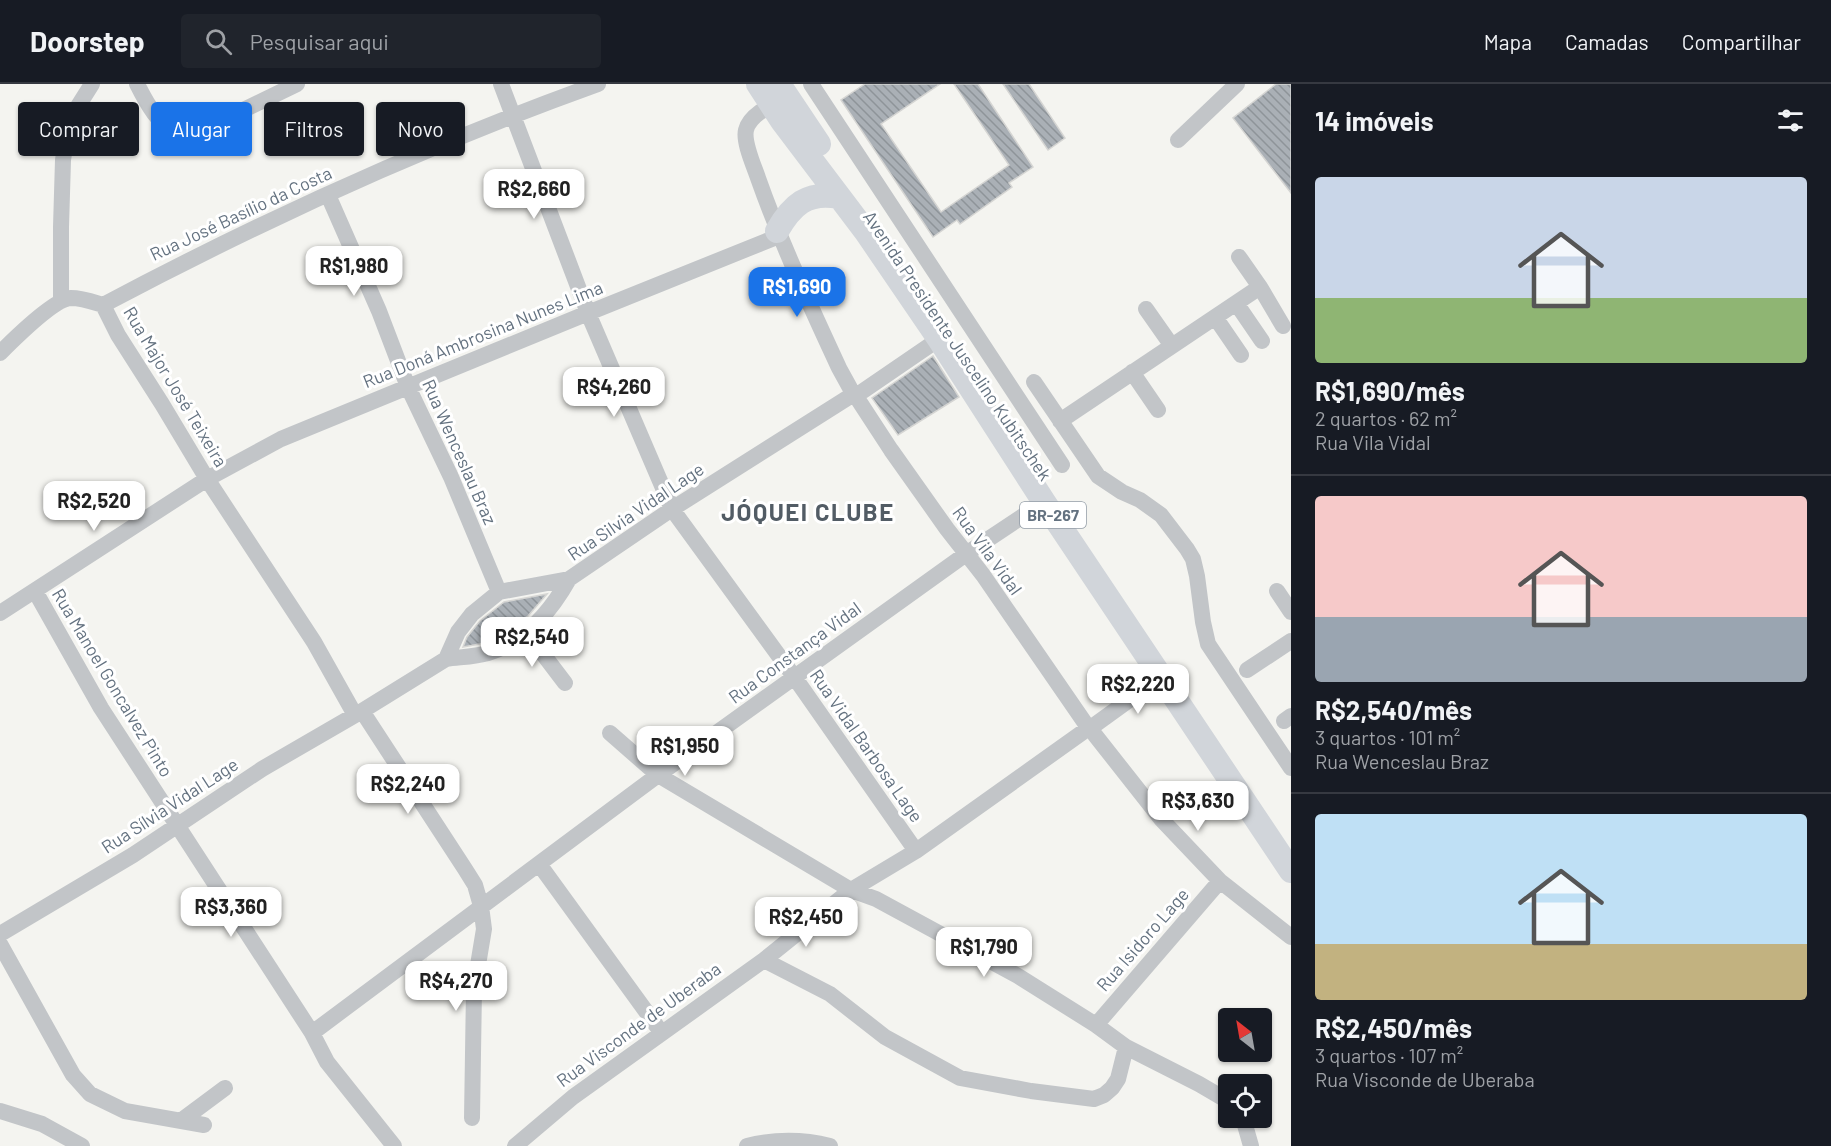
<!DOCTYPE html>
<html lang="pt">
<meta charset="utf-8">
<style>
body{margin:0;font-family:Barlow,sans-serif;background:#20242c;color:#f1f3f6;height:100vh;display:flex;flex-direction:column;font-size:22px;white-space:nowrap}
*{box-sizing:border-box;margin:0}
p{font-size:20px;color:#9ea1a6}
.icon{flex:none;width:33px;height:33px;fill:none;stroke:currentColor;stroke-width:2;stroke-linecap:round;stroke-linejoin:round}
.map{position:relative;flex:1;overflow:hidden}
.sheet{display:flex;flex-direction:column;background:#171b24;width:540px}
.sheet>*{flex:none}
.guide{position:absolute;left:18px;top:18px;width:570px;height:54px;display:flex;gap:12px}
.needle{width:39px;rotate:329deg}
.tools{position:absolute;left:1218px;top:924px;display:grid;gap:12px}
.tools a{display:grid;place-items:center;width:54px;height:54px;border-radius:6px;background:#171b24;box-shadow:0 2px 4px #0004;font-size:30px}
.price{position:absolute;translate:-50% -51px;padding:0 14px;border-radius:12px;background:#fff;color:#222;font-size:20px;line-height:39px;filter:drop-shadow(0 2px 3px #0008)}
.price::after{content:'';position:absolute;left:50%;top:36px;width:18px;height:14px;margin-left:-9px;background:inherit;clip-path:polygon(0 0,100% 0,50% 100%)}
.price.active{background:#1a73e8;color:#fff}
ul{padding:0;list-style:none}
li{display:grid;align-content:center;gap:12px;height:318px;padding:0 24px}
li+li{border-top:2px solid #363941}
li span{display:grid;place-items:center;height:186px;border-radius:6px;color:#555}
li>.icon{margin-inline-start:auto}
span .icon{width:108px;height:108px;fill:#fffc;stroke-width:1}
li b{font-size:26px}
h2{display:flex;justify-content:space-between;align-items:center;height:72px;padding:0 24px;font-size:26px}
.chip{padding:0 21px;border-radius:6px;background:#171b24;box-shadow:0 2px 4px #0004;font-size:21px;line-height:54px}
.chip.active{background:#1a73e8;color:#fff}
header{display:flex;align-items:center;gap:36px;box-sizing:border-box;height:84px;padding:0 30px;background:#171b24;border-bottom:2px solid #363941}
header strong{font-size:28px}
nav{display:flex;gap:33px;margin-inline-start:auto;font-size:21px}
.search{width:420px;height:54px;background:#20242c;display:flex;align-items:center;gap:15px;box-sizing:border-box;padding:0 21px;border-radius:6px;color:#9ea1a6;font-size:22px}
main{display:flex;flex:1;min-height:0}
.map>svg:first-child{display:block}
.building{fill:url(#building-back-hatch);stroke:#d5d5d3;stroke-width:1.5}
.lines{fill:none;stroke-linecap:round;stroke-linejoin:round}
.minor{stroke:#c2c5c8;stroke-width:16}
.highway{stroke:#d1d5da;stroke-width:24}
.labels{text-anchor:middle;stroke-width:6;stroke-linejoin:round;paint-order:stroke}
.shield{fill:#fff;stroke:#929ca6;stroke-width:1.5}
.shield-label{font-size:16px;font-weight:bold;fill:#647280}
.street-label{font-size:18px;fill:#647280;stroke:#fff}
.district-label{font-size:24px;font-weight:bold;letter-spacing:1.5px;fill:#525c65;stroke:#fff}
</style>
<header>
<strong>Doorstep</strong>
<div class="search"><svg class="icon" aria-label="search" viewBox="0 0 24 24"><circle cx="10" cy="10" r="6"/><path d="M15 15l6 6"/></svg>Pesquisar aqui</div>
<nav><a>Mapa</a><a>Camadas</a><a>Compartilhar</a></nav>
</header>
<main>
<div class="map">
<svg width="1291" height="1062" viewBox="0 0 1291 1062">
<defs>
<pattern id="building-back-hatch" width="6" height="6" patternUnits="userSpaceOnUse" patternTransform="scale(1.5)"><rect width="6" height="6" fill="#aab0b6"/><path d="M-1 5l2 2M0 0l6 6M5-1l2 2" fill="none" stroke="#8e9499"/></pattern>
</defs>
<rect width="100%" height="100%" fill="#f4f4f0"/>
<path class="building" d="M865,0H940L881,40L941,128L1009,81L954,0H978L1033,83L1009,99L1012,103L960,140L957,136L933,153L841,16Z
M1003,0H1029L1065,54L1048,66Z
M1276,0H1291V109L1233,34Z
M933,272L959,313L898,351L872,314Z
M547,510L528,532L508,548L485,559L463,563L467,553L480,537L504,518Z"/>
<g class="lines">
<path class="minor" d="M137,0C146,18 159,44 181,48C187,49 194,47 200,47L297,0
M501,0L588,229L672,425L795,594L916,767
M811,0L1062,381
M781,19C769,20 749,33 746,46C743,58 754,82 758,94C781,159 810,221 839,284L850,304
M1178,56L1237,0
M328,111L379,227L408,303L451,393L499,508
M1239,173L1260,203L1283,242
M61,217V143L63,76L67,50L75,27L92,0
M1236,219L1262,257
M103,221C263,136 428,61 598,0
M1146,225L1172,262
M1215,233L1241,271
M0,269C13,256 54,215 71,214C82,214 93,218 103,221L118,251L162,320L207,395L314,558L355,631
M1132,288L1158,326
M1034,298L1098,392L1122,408L1140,416L1161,431L1187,465L1193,475L1197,492L1203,538L1208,560L1291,684
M863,307L939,255
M859,317L891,366L947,445L983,491L1085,639
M1060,337L1260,203
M35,507L101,624L312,949L327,978L394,1062
M1277,507L1291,528
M0,529L207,395L281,355L588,229L779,152
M527,549L565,599
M446,575C459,573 474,573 488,569C525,558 551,527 569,495
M1247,586L1291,557
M362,627L465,785L475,801L481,822L484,845L474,905L472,1034
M1284,637L1291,632
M1096,640L1161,593
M610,649L658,691L851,806L876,815L1018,892L1096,941L1126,963L1199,1000L1228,1017
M1095,651L1162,736L1220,797L1291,853
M539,780L661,948
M0,850L133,771L262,685L362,627L446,575L458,548L472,530L499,508L569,495L672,425L849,313
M0,860L73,991L90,1010L125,1027L204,1041
M764,876L830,910L885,953L960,994L1031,1007L1094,1015L1104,1011L1112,1004L1118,995L1126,963
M1096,941L1220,797
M312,949L658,691L966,470L1044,418
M0,1027L42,1040L82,1062
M1243,1034L1251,1062
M182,1036L225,1004
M515,1062L573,1013L764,876L851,806L916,767L1083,648
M747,1062C775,1055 802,1055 830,1062"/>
<path class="highway" d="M758,0L782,37L866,148L939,255L1044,418L1291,787
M779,0L819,60
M777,147C792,121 807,107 839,113"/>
</g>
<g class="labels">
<rect class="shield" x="1020" y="418" width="66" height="26" rx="4.5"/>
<g class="shield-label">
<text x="1053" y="437">BR-267</text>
</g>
<g class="street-label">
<text transform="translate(241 130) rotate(-25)" y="6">Rua José Basílio da Costa</text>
<text transform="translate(483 251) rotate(-22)" y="6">Rua Doná Ambrosina Nunes Lima</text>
<text transform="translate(957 262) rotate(56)" y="6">Avenida Presidente Juscelino Kubitschek</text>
<text transform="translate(175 303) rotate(59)" y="6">Rua Major José Teixeira</text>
<text transform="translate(459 368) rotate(66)" y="6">Rua Wenceslau Braz</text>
<text transform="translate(636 428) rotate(-34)" y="6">Rua Silvia Vidal Lage</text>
<text transform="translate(987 467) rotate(54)" y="6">Rua Vila Vidal</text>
<text transform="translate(795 569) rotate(-36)" y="6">Rua Constança Vidal</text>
<text transform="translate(112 599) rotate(59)" y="6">Rua Manoel Goncalvez Pinto</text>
<text transform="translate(866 662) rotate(55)" y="6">Rua Vidal Barbosa Lage</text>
<text transform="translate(170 722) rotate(-33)" y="6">Rua Sílvia Vidal Lage</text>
<text transform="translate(1143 856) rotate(-49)" y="6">Rua Isidoro Lage</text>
<text transform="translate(639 941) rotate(-36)" y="6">Rua Visconde de Uberaba</text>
</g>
<g class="district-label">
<text x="808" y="437">JÓQUEI CLUBE</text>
</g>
</g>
</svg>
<div class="tools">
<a><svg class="needle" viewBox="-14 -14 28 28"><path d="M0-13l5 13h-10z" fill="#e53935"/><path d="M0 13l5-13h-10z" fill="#9ea1a6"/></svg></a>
<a><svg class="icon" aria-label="locate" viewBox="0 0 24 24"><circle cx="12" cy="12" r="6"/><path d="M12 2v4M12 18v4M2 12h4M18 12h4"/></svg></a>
</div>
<b class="price" style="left:534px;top:136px">R$2,660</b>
<b class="price" style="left:354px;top:213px">R$1,980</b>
<b class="price active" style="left:797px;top:234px">R$1,690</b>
<b class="price" style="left:614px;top:334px">R$4,260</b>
<b class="price" style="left:94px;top:448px">R$2,520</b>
<b class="price" style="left:532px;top:584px">R$2,540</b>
<b class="price" style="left:1138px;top:631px">R$2,220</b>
<b class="price" style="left:685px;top:693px">R$1,950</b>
<b class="price" style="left:408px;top:731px">R$2,240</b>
<b class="price" style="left:1198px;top:748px">R$3,630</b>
<b class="price" style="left:231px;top:854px">R$3,360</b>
<b class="price" style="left:806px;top:864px">R$2,450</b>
<b class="price" style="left:984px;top:894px">R$1,790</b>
<b class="price" style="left:456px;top:928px">R$4,270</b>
<div class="guide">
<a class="chip">Comprar</a>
<a class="chip active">Alugar</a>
<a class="chip">Filtros</a>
<a class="chip">Novo</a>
</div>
</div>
<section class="sheet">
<h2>14 imóveis<svg class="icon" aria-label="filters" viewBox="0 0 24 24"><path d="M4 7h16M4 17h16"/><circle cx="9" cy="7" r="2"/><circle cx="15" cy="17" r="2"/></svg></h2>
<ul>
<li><span style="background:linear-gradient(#c9d6e8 65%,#8fb573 0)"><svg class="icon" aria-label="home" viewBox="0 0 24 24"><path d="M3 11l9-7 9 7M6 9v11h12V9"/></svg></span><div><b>R$1,690/mês</b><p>2 quartos · 62 m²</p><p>Rua Vila Vidal</p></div></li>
<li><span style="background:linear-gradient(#f6c9c9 65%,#9aa5b1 0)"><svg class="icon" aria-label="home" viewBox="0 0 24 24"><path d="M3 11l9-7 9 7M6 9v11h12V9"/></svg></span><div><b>R$2,540/mês</b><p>3 quartos · 101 m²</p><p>Rua Wenceslau Braz</p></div></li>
<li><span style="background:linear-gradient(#bfe0f5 70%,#c2b280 0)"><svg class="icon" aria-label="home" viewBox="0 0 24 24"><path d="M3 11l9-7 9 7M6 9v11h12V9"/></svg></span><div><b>R$2,450/mês</b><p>3 quartos · 107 m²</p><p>Rua Visconde de Uberaba</p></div></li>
</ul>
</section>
</main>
